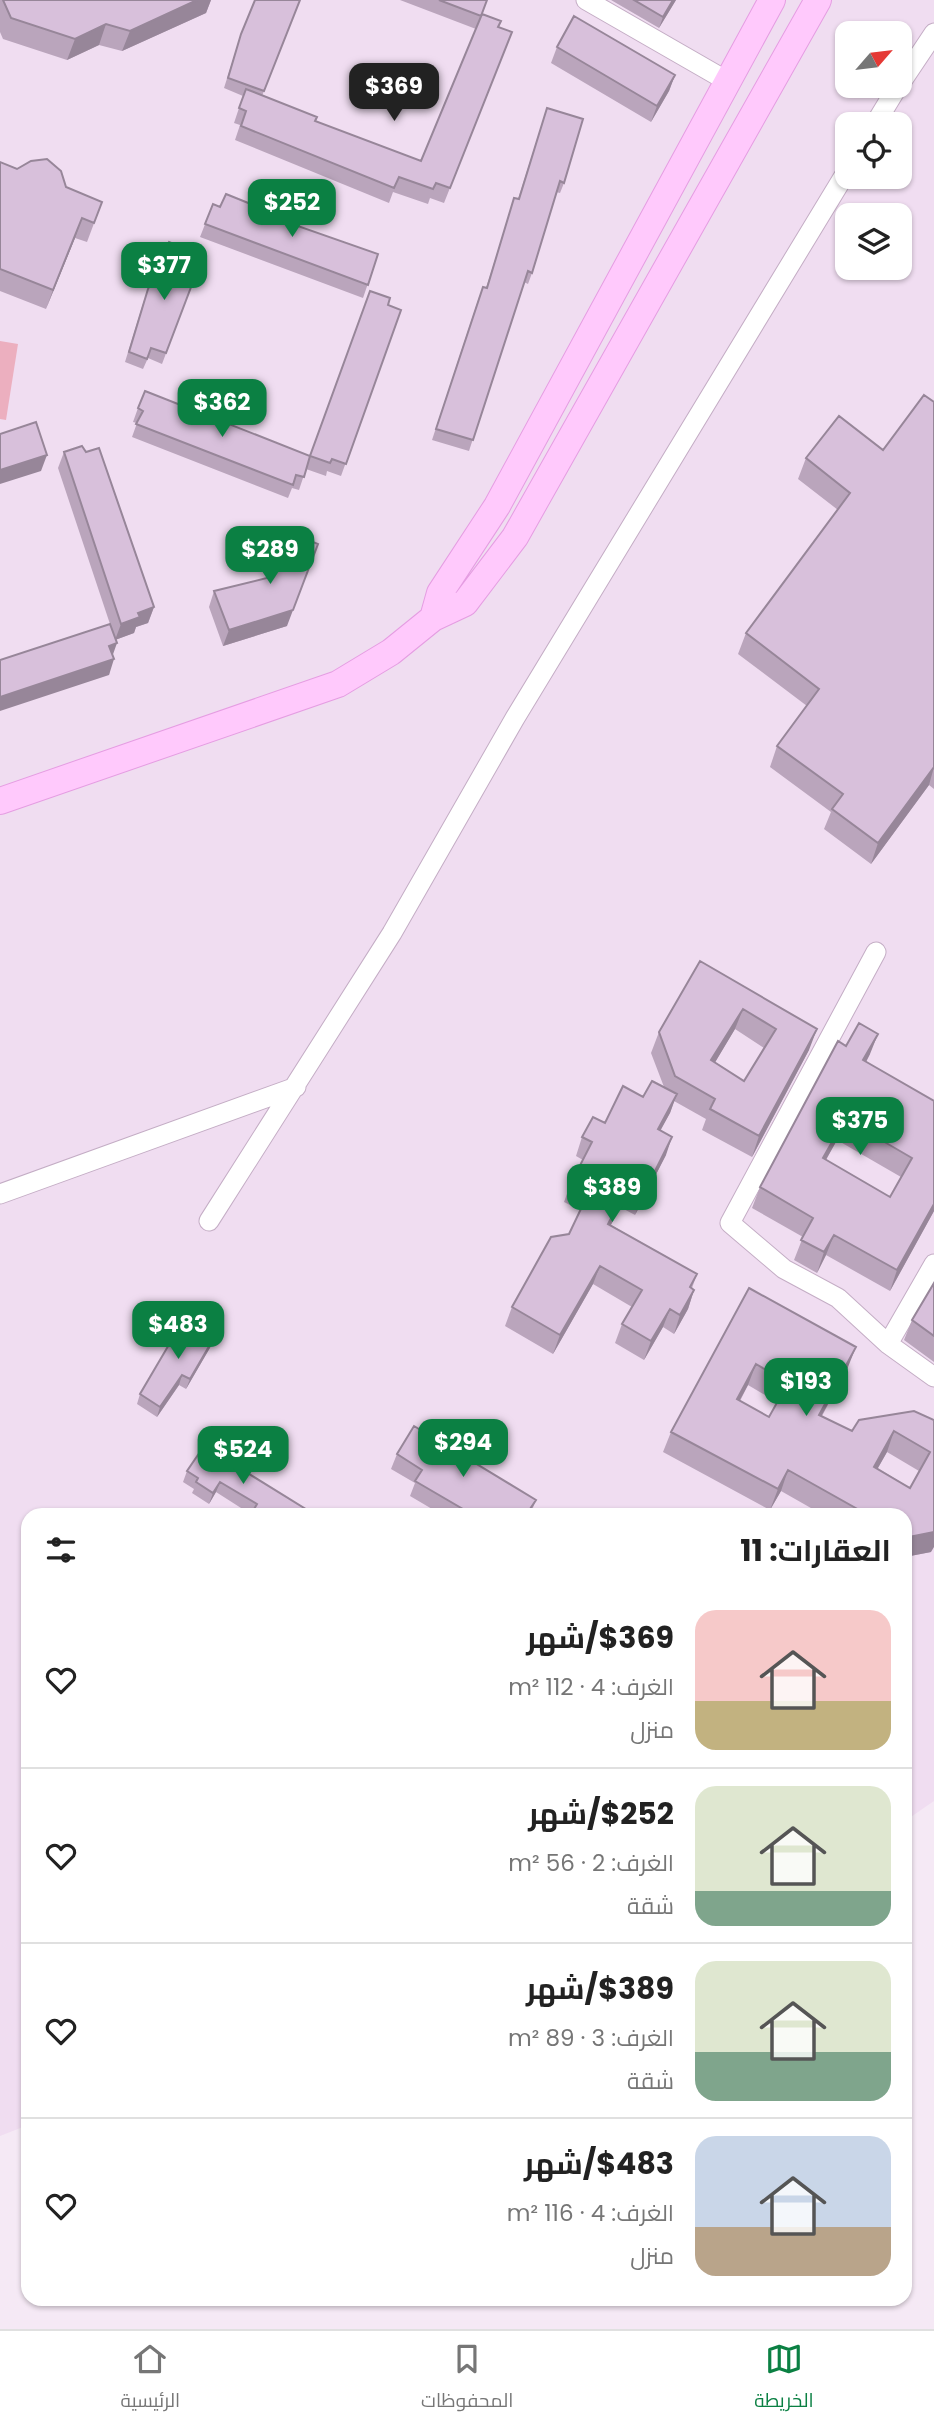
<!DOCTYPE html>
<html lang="ar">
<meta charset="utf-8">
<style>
body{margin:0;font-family:Poppins,Cairo,sans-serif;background:#f2f2f2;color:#222;direction:rtl;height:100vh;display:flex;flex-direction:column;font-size:26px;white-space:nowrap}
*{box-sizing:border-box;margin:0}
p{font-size:23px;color:#767676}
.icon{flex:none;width:38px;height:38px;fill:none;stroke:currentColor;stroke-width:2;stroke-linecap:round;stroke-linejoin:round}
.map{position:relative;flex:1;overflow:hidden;direction:ltr}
.panel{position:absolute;left:21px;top:1508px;width:891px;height:798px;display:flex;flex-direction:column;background:#fff;border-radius:21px;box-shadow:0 2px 5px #0004;direction:rtl}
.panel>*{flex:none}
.needle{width:46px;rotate:62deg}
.buttons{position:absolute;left:835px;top:21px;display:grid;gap:14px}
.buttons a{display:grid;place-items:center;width:77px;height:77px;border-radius:14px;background:#fff;box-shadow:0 2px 5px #0004;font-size:35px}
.price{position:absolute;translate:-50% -60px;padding:0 16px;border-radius:14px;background:#0b8043;color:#fff;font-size:23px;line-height:46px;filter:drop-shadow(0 2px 4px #0008)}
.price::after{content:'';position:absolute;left:50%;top:42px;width:21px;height:16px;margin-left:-10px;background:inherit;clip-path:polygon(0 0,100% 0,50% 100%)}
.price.active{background:#222;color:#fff}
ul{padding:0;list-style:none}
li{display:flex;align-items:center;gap:21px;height:175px;padding:0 21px}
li+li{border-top:2px solid #e0e0e0}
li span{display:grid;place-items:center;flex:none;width:196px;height:140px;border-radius:21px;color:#555}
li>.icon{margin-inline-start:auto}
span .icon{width:84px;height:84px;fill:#fffc;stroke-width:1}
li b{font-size:30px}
h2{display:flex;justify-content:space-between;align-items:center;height:84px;padding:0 21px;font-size:30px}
.tab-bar{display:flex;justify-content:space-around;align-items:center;height:98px;border-top:2px solid #e0e0e0;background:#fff;font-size:19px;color:#767676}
.tab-bar a{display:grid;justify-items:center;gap:4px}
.tab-bar .active{color:#0b8043}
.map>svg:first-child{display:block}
.residential{fill:#f0ddf1;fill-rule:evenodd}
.green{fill:#ecafbf}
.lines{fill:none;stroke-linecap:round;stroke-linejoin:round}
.street-casing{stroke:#c4adc5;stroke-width:21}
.secondary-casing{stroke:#e59de2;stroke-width:28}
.street{stroke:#fff;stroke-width:19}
.secondary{stroke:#ffc9fc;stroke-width:26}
.wall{fill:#baa5bc;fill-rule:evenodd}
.shaded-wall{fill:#978699}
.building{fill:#d8c0db;stroke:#978699;stroke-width:2;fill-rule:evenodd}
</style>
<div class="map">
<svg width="934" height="2329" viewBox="0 0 934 2329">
<rect width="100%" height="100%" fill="#f5e9f5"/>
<path class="residential" d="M0,0H934V1801L905,1821V1516H28V2125L0,2136ZM847,33H900V86H847ZM847,124H900V177H847ZM847,215H900V268H847Z"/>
<path class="green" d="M0,341L18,344L6,420L0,419Z"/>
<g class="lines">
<defs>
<path id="street" d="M586,0L727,81
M900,84L934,33
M875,124L898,86
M876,952L730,1223L784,1269L838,1298L888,1344L934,1377
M0,1194L296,1087
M209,1221L392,933L515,718L847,171
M888,1344L934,1264"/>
<path id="secondary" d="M433,618L440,593L497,506L772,0
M0,801L338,684L391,652L433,618L465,603L515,537L818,0"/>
</defs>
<use href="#street" class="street-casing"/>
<use href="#secondary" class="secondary-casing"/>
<use href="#street" class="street"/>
<use href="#secondary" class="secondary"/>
</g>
<path class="wall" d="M0,0H211L206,13L122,51L99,45L67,60L3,39L0,32Z
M300,0L262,96L315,121L421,161L476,29L400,0H487L482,15L498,27L512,32L444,203L430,198L428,204L393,192L389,203L235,140L240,125L234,123L243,96L224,88L241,34Z
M611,0H676L659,28Z
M557,47L675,75L669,91L651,122L551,63Z
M547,108L564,183L560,193L556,192L532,273L528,284L524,282L469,451L432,440L479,297L486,288L511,209L514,198L518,199Z
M0,162L66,187L102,202L87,242L75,238L46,309L0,291Z
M213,204L220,207L378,254L363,298L200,237Z
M184,260L199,266L162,364L148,358L143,369L125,362L144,300Z
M388,305L401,310L341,476L327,471L326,476L306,469L299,490L292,488L288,498L132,437L137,423L133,422L138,408L310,456Z
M934,402V789L929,785L871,864L824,829L831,812L770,767L777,746L807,706L738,654L746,633L838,510L798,479L806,458L883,450Z
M64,452L154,607L148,623L136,627L134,633L115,640L109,675L110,624L58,468Z
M267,578L287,626L223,646L209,607L214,591Z
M700,961L809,1050L752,1157L702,1130L706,1119L674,1101L670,1113L660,1130L666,1155L635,1215L620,1207L611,1225L697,1274L692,1288L694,1290L688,1309L674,1334L663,1327L644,1360L615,1343L622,1324L632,1307L593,1284L553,1354L505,1326L512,1307L569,1234L580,1210L564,1202L571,1183L583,1160L576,1156L582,1137L643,1097L664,1087L651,1053L659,1032ZM735,1029L764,1048L744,1081L715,1062Z
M846,1046L870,1054L866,1062L934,1101V1211L890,1291L826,1255L817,1273L794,1260L803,1237L752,1208L760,1187ZM837,1140L901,1177L890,1197L826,1160Z
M934,1283V1362L904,1340L912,1320Z
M749,1288L848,1367L822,1416L852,1431L934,1420L931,1552L905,1557V1516H825L781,1491L770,1510L663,1452L671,1432ZM748,1385L777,1402L769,1417L740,1401ZM887,1452L919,1471L910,1488L878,1468Z
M215,1336L211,1346L186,1389L179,1385L157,1417L137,1404L140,1394Z
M204,1446L317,1516H251L252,1515L216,1492L209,1504L192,1493L194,1489L183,1482L187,1471Z
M397,1454L536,1500L531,1513L534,1516H444L410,1496L415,1483L391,1469Z"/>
<path class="shaded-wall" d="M197,0H211L206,13L122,51L130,31Z
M673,0H676L659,28L663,17Z
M106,24L99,45L67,60L75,39Z
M675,75L669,91L651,122L657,106Z
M82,218L75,238L46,309L53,290Z
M47,455L41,471L0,484V470Z
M318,544L287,626L223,646L229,630Z
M154,607L148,623L136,627L134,633L115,640L121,624L138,613Z
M117,643L111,660L109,646Z
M114,659L109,675L0,711V697Z
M934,767L929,785L871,864L878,843Z
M743,1009L735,1029L704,1081L711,1060Z
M817,1029L809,1050L752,1157L759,1136Z
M878,1034L870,1054L856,1081L863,1060Z
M677,1094L670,1113L651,1148L658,1129Z
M845,1119L837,1140L815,1179L823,1158Z
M672,1137L666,1155L635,1215L642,1197Z
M626,1189L620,1207L602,1242L608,1224Z
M934,1204V1211L890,1291L897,1270Z
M834,1235L826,1255L817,1273L824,1252Z
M600,1266L593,1284L553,1354L560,1335Z
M694,1290L688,1309L674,1334L680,1315Z
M670,1309L663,1327L644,1360L651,1341Z
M215,1336L211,1346L186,1389L190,1379Z
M856,1347L848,1367L811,1435L819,1415Z
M756,1364L748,1385L729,1420L737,1399Z
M182,1375L179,1385L157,1417L160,1407Z
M894,1431L887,1452L867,1487L874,1467Z
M788,1470L781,1491L770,1510L778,1489Z
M220,1482L216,1492L209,1504L213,1493Z
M934,1532V1547L931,1552L905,1557V1548L909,1537Z"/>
<path class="building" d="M3,0H197L130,31L106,24L75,39L11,18Z
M255,0H300L264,91L228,78L241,34Z
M439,0H487L481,16Z
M634,0H673L663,17Z
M482,14L501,21L498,27L512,32L450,188L436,183L433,189L399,177L394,188L241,126L246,111L239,108L246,89L317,117L315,121L421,161Z
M574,16L675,75L657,106L557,47Z
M547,108L583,119L564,183L560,181L532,273L528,271L473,440L436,429L483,287L487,288L514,198L519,199Z
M47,159L61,171L66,187L102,202L94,223L82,218L53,290L0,269V162L17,169L31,161Z
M226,194L290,220L289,223L378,254L368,285L205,224L213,204L220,207Z
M169,242L188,250L184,260L199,266L166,353L151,348L147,359L129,352L148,289Z
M370,291L390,298L388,305L401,310L346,464L332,459L330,463L310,456Z
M145,391L310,456L304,477L296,475L293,485L136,424L143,411L138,408Z
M924,395L934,402V767L878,843L832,809L843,794L777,746L819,689L746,633L850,493L806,458L839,416L883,450Z
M36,422L47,455L0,470V434Z
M82,446L86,452L99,448L154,607L138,613L140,617L121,624L64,452Z
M286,531L318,544L293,610L229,630L214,591L267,578Z
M110,624L117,643L109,646L114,659L0,697V660Z
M700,961L817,1029L759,1136L710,1109L715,1099L675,1076L659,1032ZM743,1009L776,1029L744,1081L711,1060Z
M859,1023L878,1034L863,1060L934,1101V1204L897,1270L834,1235L824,1252L801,1240L813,1218L760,1187L838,1041L846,1046ZM845,1119L912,1158L890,1197L823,1158Z
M652,1081L677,1094L658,1129L672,1137L642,1197L626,1189L608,1224L697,1274L690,1287L694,1290L680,1315L670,1309L651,1341L622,1324L642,1290L600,1266L560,1335L512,1307L551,1237L569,1234L589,1192L571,1183L592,1142L582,1137L593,1117L605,1123L623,1086L643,1097Z
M934,1283V1336L912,1320Z
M749,1288L856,1347L819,1415L852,1431L859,1420L914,1411L934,1420V1532L909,1537L905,1535V1516H870L788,1470L778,1489L671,1432ZM756,1364L788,1383L769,1417L737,1399ZM894,1431L930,1452L910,1488L874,1467Z
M184,1319L215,1336L190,1379L182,1375L160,1407L140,1394Z
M414,1426L536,1500L528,1512L534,1516H475L415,1481L422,1470L397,1454Z
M204,1446L317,1516H260L253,1511L257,1504L220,1482L213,1493L196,1482L198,1478L187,1471Z"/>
</svg>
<div class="buttons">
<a><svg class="needle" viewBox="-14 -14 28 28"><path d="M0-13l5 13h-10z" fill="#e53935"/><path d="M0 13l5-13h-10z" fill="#767676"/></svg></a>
<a><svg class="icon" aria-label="locate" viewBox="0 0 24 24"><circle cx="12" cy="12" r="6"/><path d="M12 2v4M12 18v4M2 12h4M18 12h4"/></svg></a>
<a><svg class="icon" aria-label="layers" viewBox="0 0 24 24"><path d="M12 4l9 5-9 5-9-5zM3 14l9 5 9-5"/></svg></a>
</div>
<b class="price active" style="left:394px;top:123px">$369</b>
<b class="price" style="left:292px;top:239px">$252</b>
<b class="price" style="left:164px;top:302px">$377</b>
<b class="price" style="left:222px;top:439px">$362</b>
<b class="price" style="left:270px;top:586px">$289</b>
<b class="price" style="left:860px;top:1157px">$375</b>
<b class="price" style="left:612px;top:1224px">$389</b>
<b class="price" style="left:178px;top:1361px">$483</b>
<b class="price" style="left:806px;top:1418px">$193</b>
<b class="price" style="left:463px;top:1479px">$294</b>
<b class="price" style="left:243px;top:1486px">$524</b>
<section class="panel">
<h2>العقارات: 11<svg class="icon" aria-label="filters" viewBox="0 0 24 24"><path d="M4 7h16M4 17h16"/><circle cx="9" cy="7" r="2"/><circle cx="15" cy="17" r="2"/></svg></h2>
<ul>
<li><span style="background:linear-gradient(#f6c9c9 65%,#c2b280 0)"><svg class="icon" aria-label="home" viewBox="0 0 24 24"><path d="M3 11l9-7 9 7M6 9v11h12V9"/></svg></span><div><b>$369/شهر</b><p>الغرف: 4 · 112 m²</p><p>منزل</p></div><svg class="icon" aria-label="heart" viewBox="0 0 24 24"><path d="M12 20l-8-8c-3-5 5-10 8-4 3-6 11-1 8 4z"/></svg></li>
<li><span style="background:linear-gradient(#dfe7d0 75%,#7fa58c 0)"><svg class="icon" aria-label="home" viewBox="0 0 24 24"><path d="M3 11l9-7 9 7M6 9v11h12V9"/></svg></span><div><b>$252/شهر</b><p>الغرف: 2 · 56 m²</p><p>شقة</p></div><svg class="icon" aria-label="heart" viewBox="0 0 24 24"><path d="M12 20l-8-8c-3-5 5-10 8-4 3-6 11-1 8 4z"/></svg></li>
<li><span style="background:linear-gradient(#dfe7d0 65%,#7fa58c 0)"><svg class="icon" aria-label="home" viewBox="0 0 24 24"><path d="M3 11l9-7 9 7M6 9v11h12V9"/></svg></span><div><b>$389/شهر</b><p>الغرف: 3 · 89 m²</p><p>شقة</p></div><svg class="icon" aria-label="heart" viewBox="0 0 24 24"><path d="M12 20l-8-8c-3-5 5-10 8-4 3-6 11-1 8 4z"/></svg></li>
<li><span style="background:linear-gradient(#c9d6e8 65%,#b9a48a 0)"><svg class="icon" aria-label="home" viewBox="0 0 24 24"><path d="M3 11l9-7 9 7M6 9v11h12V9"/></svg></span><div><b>$483/شهر</b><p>الغرف: 4 · 116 m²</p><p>منزل</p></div><svg class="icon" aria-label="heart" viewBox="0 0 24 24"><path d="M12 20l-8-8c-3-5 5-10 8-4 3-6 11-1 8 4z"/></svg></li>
</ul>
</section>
</div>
<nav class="tab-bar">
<a class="active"><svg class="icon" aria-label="map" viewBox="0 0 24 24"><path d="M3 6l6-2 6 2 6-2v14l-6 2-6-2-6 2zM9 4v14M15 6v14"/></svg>الخريطة</a>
<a><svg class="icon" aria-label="saved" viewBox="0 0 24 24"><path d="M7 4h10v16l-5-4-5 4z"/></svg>المحفوظات</a>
<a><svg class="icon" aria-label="home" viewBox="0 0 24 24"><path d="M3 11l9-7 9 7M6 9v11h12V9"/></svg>الرئيسية</a>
</nav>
